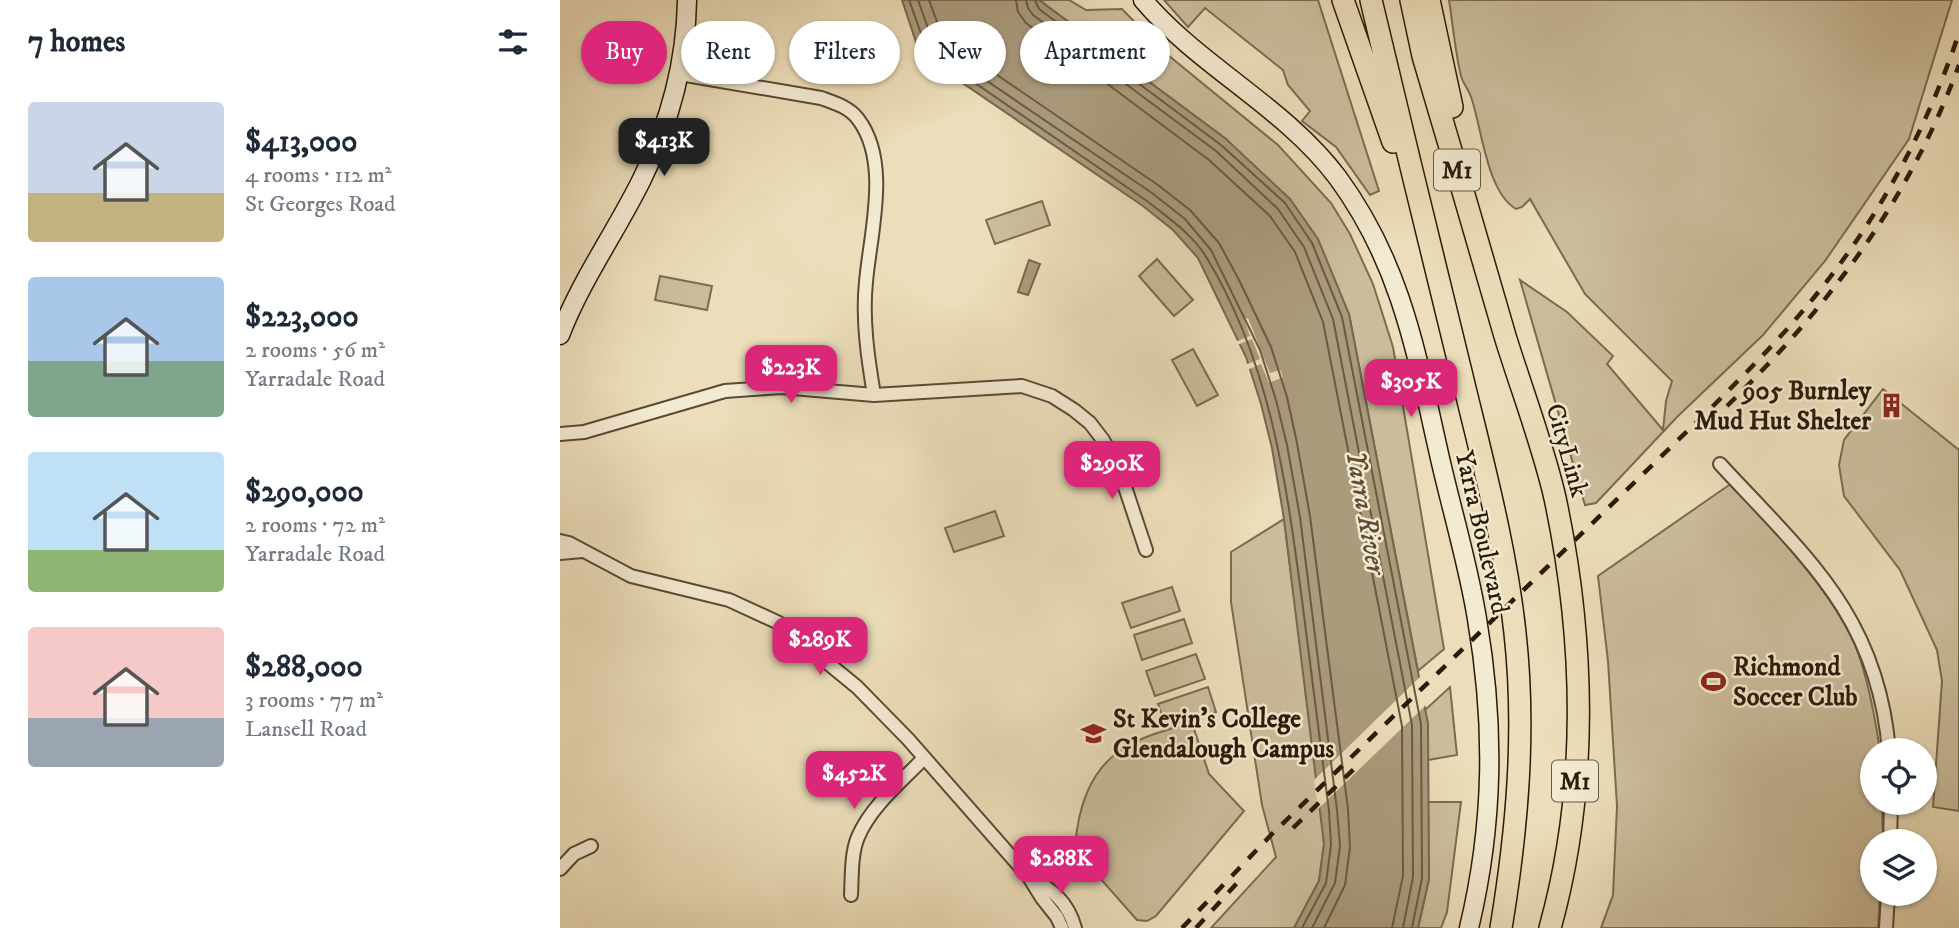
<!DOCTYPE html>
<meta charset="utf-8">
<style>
body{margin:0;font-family:"IM FELL DW Pica",serif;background:#f6f6f7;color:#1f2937;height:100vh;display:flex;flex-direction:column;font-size:26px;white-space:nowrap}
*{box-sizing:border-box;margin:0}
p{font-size:23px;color:#747a83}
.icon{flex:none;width:38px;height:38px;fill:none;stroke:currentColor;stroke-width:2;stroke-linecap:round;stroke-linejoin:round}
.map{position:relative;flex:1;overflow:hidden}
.side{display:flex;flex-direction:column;background:#fff;width:560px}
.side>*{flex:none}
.hud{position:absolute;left:21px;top:21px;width:665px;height:63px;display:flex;gap:14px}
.fabs{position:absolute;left:1300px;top:738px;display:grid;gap:14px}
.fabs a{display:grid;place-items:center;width:77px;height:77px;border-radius:50%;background:#fff;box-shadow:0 2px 5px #0004;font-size:35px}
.price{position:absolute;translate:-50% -60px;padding:0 16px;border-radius:14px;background:#db2777;color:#fff;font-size:23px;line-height:46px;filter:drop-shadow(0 2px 4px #0008)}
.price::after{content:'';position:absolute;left:50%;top:42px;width:21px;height:16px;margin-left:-10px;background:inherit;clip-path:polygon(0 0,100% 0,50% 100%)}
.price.active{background:#222;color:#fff}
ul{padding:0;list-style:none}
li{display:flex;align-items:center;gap:21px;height:175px;padding:0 28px}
li span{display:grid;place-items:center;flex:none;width:196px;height:140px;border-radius:7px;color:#555}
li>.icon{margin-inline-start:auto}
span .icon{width:84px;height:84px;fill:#fffc;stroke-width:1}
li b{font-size:30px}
h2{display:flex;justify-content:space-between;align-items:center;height:84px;padding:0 28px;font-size:30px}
.pill{padding:0 24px;border-radius:32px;background:#fff;box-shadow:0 2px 5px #0004;font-size:24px;line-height:63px}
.pill.active{background:#db2777;color:#fff}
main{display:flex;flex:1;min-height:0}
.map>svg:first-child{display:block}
.green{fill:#cbbd9c;stroke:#7a6b52;stroke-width:2}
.water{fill:#aa9b7d;stroke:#77674e;stroke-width:2}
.pier{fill:#ecdeba}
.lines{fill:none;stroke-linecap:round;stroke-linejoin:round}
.shore{stroke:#6a5a42;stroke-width:2}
.street-casing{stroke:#5a4a34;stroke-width:16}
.secondary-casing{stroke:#2a1907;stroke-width:21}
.highway-casing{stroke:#2a1907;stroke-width:24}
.street{stroke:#f3ead2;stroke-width:12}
.secondary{stroke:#f3ead2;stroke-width:18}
.highway{stroke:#ecdeba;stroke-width:21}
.rail{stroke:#2a1907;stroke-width:4.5;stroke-dasharray:12 12;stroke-linecap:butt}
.labels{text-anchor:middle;stroke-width:5;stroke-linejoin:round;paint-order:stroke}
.shield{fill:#f3ead2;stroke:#665844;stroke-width:2}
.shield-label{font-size:24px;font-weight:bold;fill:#2a1907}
.poi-label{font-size:26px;font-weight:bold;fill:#2a1907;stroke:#f3ead2;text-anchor:start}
.street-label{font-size:26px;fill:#2a1907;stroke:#f3ead2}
.water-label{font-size:28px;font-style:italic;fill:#5d4d36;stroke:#f3ead2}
</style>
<main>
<section class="side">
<h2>7 homes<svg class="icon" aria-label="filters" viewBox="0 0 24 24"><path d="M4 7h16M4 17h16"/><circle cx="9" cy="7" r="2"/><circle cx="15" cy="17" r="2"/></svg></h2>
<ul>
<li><span style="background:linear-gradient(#c9d6e8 65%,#c2b280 0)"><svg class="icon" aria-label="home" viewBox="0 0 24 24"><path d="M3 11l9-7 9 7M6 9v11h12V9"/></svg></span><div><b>$413,000</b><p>4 rooms · 112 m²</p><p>St Georges Road</p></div></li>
<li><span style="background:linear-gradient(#a9c7e8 60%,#7fa58c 0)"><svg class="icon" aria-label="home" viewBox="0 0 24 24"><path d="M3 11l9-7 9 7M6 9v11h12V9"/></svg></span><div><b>$223,000</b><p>2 rooms · 56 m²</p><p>Yarradale Road</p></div></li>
<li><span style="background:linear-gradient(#bfe0f5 70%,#8fb573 0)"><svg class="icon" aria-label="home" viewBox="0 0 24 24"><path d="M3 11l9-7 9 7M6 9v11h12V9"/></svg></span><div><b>$290,000</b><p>2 rooms · 72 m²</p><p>Yarradale Road</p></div></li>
<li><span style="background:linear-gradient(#f6c9c9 65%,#9aa5b1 0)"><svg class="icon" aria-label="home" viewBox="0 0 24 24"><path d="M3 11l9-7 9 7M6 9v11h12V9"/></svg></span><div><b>$288,000</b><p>3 rooms · 77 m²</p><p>Lansell Road</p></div></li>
</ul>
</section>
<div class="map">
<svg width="1399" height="928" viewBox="0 0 1399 928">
<rect width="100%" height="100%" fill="#ecdeba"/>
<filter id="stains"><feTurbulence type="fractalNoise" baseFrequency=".00286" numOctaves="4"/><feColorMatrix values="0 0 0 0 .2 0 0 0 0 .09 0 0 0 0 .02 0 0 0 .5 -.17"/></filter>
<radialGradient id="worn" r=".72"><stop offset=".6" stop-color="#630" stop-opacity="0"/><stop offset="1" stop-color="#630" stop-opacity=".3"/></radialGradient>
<path class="green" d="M479,0H509L526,10L562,9L603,51L718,145L771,203L790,234L813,284L833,347L884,649L858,671L789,314L666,139Z
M604,0H758L819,191L810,195L776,147L742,121L750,111L728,85L723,70L645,8L628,27Z
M889,0H1392L1349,139L1265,261L1203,335L1118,416L1036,503L1025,505L960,280L1007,312L1053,356L1047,364L1103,430L1106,401L1112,381L1025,294L970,199L962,207L956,209C927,192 922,130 912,100C910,91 903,84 901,76C895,51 893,25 889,0Z
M482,201L490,225L435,244L426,220Z
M597,259L633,300L614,316L579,276Z
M100,276L152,286L147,310L95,300Z
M633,349L658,395L637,406L612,360Z
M1323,389L1399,450V811L1373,807L1382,681L1377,650L1340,570L1284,496L1279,465L1284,440Z
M1172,483C1213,532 1273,590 1297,650C1308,680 1314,712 1319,744L1320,751H1312V803H1322L1323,842H1312V894H1320L1318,928H1041L1053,895L1057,806L1048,661L1038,576Z
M435,511L444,536L394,552L385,528Z
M724,519L762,811L764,844L759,881L734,928H651L716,857L702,805L671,602V552Z
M612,587L620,611L571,628L562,603Z
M624,619L632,643L582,660L574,635Z
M636,654L645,679L595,696L586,671Z
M648,687L656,712L606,728L598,704Z
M890,687L897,755L868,760V724L865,710Z
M632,723L649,774L684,811L596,916L587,921L577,920L515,850C517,811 529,768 566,747C586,735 610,729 632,723Z
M868,802H901L887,912L881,928H858L869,879Z"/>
<path class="water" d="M342,0H479L666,139L730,199L758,239L789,314L868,724L869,879L858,928H734L759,881L764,844L724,519L712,448L701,404L686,357L638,258L613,230L583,206L360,54Z
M469,260L480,264L468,295L458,292Z"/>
<path class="pier" d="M688,318L710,373L720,370L723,377L709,383L701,364L687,370L685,365L700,359L692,339L677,345L675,342L690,336L684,319Z
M862,675L868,703L758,809L754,780Z"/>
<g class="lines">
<path class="shore" d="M349,0L367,50L587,201C607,217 631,233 645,255C710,360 726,481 742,600C751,671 760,741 769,811L771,845L766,883L742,928
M358,0L374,45L592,193L625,219L651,250L700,350L716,400L727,445L740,517L777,810L780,846L775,883L752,928
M369,0L383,38L598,185L630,210L659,243L679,280L711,347L727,397L737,443L750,516L788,809L790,847L785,885L764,928
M456,0L458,12L466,23L649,160L710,216L735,252L763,322L842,726L843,876L832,928
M466,0L468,8L473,15L656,151L718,209L744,247L773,319L852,725L853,877L843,928
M475,0L479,9L661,145L725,203L752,243L782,317L861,724L862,878L852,928"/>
<defs>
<path id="street" d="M120,74L261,98C275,103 289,107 298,119C331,162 310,234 306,282C302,319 308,359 314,395
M0,434L24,432L165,391L221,387L314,395L462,386L492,396L514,410L530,423L543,440L559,469L586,550
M1160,464C1246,557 1318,616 1329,751
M0,541L9,543L71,576L169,600L219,623L297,687L348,739L469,877L482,898L497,917L502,928
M0,553L22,551
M1330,842L1331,803
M0,869L14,854L31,846
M469,877C492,889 508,902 515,928
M291,895C292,877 291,853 298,837C311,806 342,781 364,758
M1326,928L1328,894"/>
<path id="secondary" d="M583,0C640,67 725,107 778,178C841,264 856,352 879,454C891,508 908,563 917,619C935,725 934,823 909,928
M0,335C21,280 56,232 82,179C110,122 126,64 127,0"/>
<path id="highway" d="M783,0L833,142
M811,0C841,127 872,253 903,380C923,463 946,548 955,633C966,732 957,831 941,928
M851,0L863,56C891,149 918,243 945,336C961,388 983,445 995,498C1025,639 1029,788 990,928
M869,0L892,107"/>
</defs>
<use href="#street" class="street-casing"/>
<use href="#secondary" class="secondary-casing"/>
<use href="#highway" class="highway-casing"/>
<use href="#street" class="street"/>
<use href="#secondary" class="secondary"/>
<use href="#highway" class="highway"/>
<path class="rail" d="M1167,406C1269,306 1349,201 1399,65
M733,828L798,765
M622,928L712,834L1148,411C1187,372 1226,333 1260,290C1321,214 1368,126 1399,33
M636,928L678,882"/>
</g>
<defs>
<symbol id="building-bare" viewBox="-9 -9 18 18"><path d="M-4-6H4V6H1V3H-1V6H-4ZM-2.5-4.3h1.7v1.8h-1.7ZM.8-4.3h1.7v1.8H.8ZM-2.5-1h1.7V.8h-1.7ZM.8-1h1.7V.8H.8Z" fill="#8f2418" stroke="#f3ead2" stroke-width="2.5" paint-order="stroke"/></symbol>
<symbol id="stadium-bare" viewBox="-9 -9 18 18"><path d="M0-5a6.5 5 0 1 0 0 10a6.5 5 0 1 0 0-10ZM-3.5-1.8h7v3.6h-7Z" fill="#8f2418" stroke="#f3ead2" stroke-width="2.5" paint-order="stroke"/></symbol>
<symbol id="school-bare" viewBox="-9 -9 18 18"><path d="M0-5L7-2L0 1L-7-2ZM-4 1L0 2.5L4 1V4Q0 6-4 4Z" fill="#8f2418" stroke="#f3ead2" stroke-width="2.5" paint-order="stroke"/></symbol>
</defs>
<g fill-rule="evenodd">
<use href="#building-bare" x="1314" y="388" width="35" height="35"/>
<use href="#stadium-bare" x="1136" y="664" width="35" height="35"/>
<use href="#school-bare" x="516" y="716" width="35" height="35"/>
</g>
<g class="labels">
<g class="shield">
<rect x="874" y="149.5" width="46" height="41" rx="5"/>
<rect x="992" y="760.5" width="46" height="41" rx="5"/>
</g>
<g class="shield-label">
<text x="897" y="178">M1</text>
<text x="1015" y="789">M1</text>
</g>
<g class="poi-label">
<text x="1311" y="399" text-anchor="end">905 Burnley<tspan x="1311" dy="30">Mud Hut Shelter</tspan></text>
<text x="1173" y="675">Richmond<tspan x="1173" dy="30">Soccer Club</tspan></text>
<text x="553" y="727">St Kevin's College<tspan x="553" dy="30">Glendalough Campus</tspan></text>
</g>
<g class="street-label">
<text transform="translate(1008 450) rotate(74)" y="9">CityLink</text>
<text transform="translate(923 532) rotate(77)" y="9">Yarra Boulevard</text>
</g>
<g class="water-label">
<text transform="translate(807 512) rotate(80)" y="10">Yarra River</text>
</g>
</g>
<rect width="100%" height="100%" filter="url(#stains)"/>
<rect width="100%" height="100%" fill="url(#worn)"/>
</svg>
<div class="fabs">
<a><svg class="icon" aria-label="locate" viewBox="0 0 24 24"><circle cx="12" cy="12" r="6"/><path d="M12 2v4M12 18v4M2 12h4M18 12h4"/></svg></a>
<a><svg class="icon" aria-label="layers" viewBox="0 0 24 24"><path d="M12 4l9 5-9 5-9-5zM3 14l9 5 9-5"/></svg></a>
</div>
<b class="price active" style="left:104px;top:178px">$413K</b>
<b class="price" style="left:231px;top:405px">$223K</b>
<b class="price" style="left:851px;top:419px">$305K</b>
<b class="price" style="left:552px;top:501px">$290K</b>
<b class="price" style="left:260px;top:677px">$289K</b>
<b class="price" style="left:294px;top:811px">$452K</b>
<b class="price" style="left:501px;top:896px">$288K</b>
<div class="hud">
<a class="pill active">Buy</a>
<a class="pill">Rent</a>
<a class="pill">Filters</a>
<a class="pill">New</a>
<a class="pill">Apartment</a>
</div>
</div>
</main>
